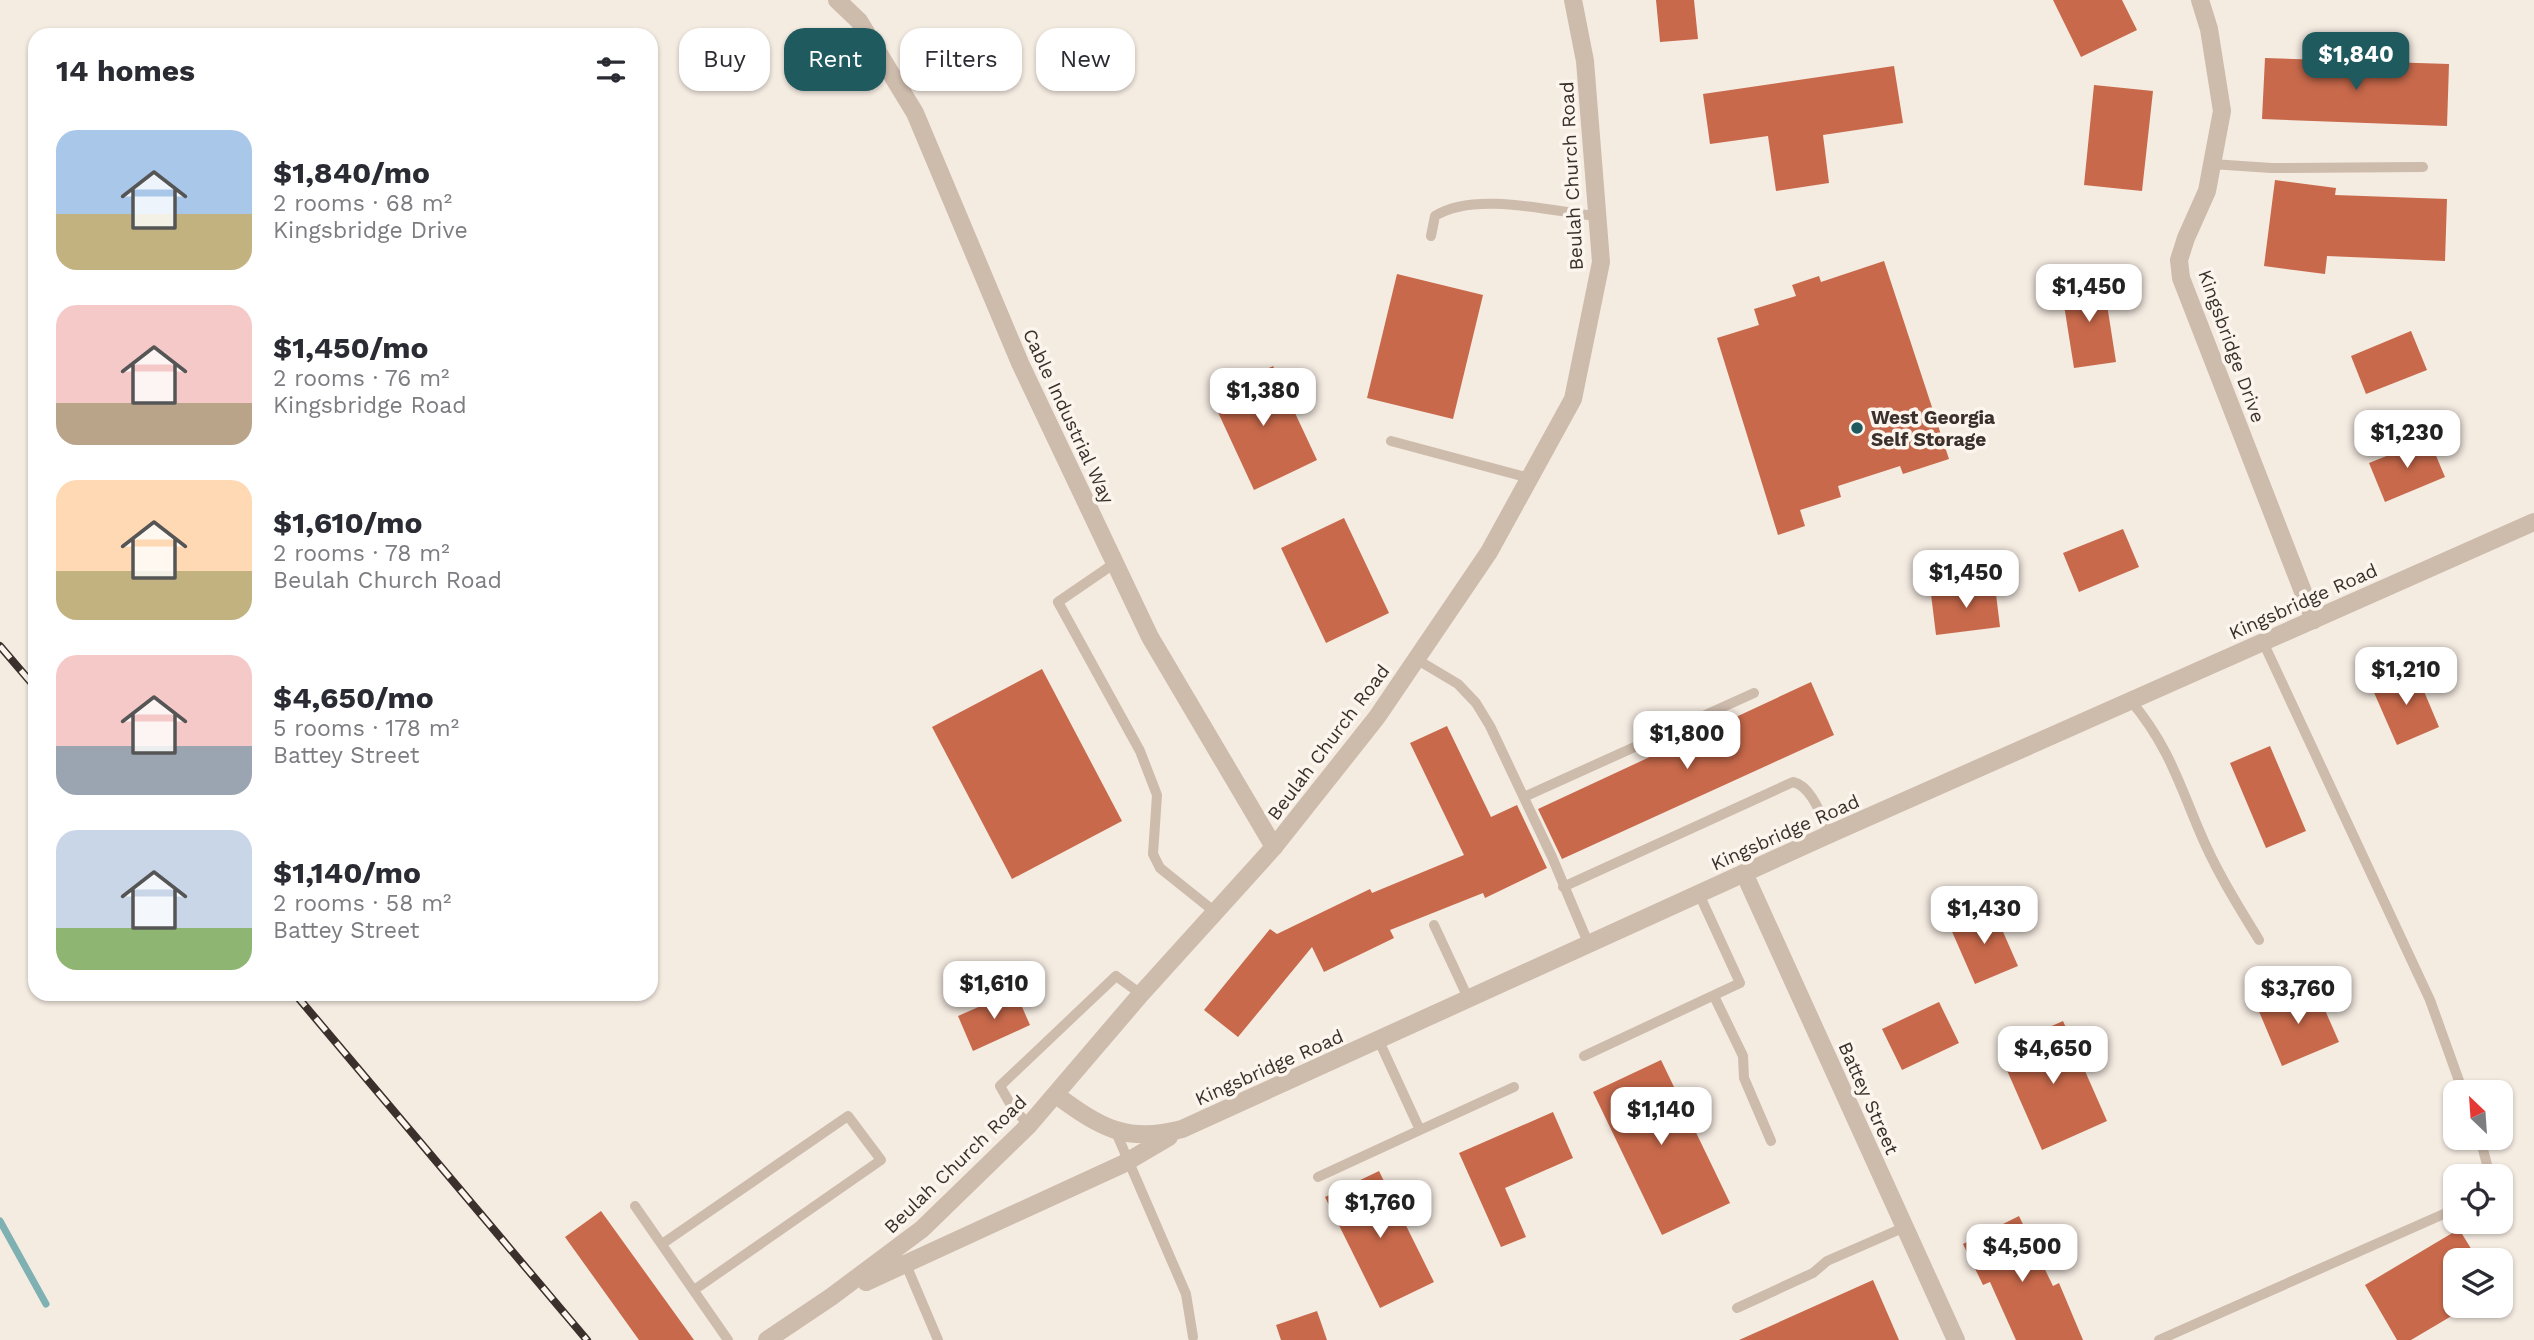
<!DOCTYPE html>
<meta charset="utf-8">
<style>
body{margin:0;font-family:"Work Sans",sans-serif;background:#f2f2f3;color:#2b2b33;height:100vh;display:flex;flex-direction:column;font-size:26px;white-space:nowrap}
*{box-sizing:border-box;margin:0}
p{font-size:23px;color:#7c7c81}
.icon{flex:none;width:38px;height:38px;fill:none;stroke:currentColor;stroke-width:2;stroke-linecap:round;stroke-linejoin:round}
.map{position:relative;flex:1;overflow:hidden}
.drawer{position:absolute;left:28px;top:28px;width:630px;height:973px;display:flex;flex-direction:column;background:#fff;border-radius:21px;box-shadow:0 2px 5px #0004}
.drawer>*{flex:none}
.guide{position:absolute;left:679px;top:28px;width:665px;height:63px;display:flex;gap:14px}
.needle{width:46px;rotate:335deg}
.tools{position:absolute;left:2443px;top:1080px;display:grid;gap:14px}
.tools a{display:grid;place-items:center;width:70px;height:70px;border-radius:14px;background:#fff;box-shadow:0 2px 5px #0004;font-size:35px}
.price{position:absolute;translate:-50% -60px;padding:0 16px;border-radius:14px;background:#fff;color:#222;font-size:23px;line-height:46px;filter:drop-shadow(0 2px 4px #0008)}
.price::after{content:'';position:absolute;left:50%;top:42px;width:21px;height:16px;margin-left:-10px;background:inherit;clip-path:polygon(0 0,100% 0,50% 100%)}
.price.current{background:#1f5a5e;color:#fff}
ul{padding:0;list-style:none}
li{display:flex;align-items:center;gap:21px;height:175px;padding:0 28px}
li span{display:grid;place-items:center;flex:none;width:196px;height:140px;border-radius:21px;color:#555}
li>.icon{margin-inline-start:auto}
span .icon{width:84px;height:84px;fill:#fffc;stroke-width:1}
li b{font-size:30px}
h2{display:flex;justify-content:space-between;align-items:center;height:84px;padding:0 28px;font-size:30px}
.pill{padding:0 24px;border-radius:21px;background:#fff;box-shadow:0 2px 5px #0004;font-size:24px;line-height:63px}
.pill.current{background:#1f5a5e;color:#fff}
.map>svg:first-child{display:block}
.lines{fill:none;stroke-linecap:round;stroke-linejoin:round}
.stream{stroke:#7fb0b2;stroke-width:7}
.building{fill:#c8694b}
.service{stroke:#cdbbac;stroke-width:10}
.minor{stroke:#cdbbac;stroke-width:18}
.tertiary{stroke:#cdbbac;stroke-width:18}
.rail-casing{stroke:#3b302b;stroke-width:8}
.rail{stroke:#fbf5ee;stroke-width:5;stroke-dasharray:16;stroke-linecap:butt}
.poi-dot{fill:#1f5a5e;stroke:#fbf5ee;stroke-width:2.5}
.labels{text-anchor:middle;stroke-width:7;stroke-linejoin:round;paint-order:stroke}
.street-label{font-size:19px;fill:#3b302b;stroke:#fbf5ee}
.poi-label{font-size:19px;font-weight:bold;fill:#3b302b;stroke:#fbf5ee;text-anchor:start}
</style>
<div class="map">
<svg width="2534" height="1340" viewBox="0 0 2534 1340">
<rect width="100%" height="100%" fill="#f4ebe1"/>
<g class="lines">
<path class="stream" d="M0,1221L46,1304"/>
</g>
<path class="building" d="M1656,0H1694L1698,39L1660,42Z
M2053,0H2122L2137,30L2081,57Z
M2265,58L2449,64L2447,126L2262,119Z
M1894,66L1903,123L1823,135L1829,183L1776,191L1768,136L1710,144L1703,94Z
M2094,85L2153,91L2142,191L2084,185Z
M2275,180L2336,188L2335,195L2447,199L2445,261L2327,256L2325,274L2264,266Z
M1884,261L1949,459L1903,474L1900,466L1838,486L1841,497L1800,510L1805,526L1778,535L1717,338L1759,325L1754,309L1796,296L1792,285L1819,276L1821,282Z
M1397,274L1483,295L1453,419L1367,398Z
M2103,279L2116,362L2074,368L2061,286Z
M2411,331L2427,370L2366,394L2351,356Z
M1273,366L1317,460L1254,490L1210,395Z
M2429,439L2445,477L2385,502L2369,463Z
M1344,518L1389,613L1326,643L1281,548Z
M2123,529L2139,567L2079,592L2063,553Z
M1995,586L2000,627L1936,635L1931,594Z
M1042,669L1122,821L1012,879L932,727Z
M2415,670L2439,727L2397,745L2372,688Z
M1811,682L1834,735L1562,859L1538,809Z
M1447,726L1491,817L1517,805L1547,868L1485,898L1483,893L1390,930L1394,938L1324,972L1312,947L1238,1037L1204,1010L1270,929L1277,934L1370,889L1372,893L1464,855L1410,743Z
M2270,746L2306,831L2266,848L2230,763Z
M1993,909L2018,966L1975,984L1950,927Z
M2314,985L2339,1042L2282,1066L2258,1009Z
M1015,991L1030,1025L973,1051L958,1016Z
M1939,1002L1959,1043L1902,1070L1882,1029Z
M2063,1021L2107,1121L2042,1150L1998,1050Z
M1661,1060L1730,1203L1662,1235L1593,1092Z
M1553,1112L1573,1158L1505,1188L1526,1237L1501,1247L1459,1153Z
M1379,1171L1434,1282L1380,1308L1325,1197Z
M601,1211L694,1340H639L565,1237Z
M2019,1216L2053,1286L2059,1283L2083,1340H2016L1990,1282L1983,1285L1963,1244Z
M2459,1229L2478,1260H2455V1314L2411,1340H2397L2365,1285Z
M1873,1280L1899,1340H1739Z
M1317,1311L1327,1340H1281L1276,1325Z"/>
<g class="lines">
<path class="service" d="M2212,164L2271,168L2423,167
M1431,236L1435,216C1474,191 1551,211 1595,216
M1391,441L1529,478
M1115,563L1058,602L1140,751L1157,795L1153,854L1160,868L1215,912
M2263,642L2430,1000L2463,1092
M1416,659L1458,684L1476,703L1490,726L1552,857L1589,945
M2131,701C2167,744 2178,780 2199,830C2215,869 2237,904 2259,940
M1524,797L1754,693
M1563,887L1793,782C1812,786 1822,818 1830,834
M1434,925L1469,1000
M1714,996L1743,1056L1744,1078L1771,1141
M1584,1056L1740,983L1699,894
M1029,1125L1012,1107L1000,1086L1116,976L1141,994
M1115,1130L1186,1294L1193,1337
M1420,1130L1514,1087
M2480,1138L2490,1176
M1318,1177L1420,1130L1379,1041
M635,1206L728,1340
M662,1244L848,1116L881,1160L694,1290
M904,1260L938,1340
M1737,1308L1813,1273L1827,1261L1905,1227
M2159,1340L2455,1209"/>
<path class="minor" d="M837,0L859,21L915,113L1020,363L1150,637L1274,847
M2200,0L2209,29L2222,111L2207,191L2186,238L2179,260L2181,278L2314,620
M1744,873L1956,1340"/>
<path class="tertiary" d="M1056,1095C1100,1127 1126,1144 1182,1129L1830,834L2534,522
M866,1282L1123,1164L1169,1137
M767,1340L831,1297L922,1229L1029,1125L1141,994L1274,847L1377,717L1489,552L1573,399L1601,262L1585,61L1573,0"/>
<defs>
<path id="rail" d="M0,646L35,687
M295,994L587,1340"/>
</defs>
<use href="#rail" class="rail-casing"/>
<use href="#rail" class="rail"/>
</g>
<circle class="poi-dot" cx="1857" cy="428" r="7"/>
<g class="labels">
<g class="street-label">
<text transform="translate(1571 176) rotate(-93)" y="7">Beulah Church Road</text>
<text transform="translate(2232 346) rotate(70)" y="7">Kingsbridge Drive</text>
<text transform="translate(1069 416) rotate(65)" y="7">Cable Industrial Way</text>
<text transform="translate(2303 601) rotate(-24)" y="7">Kingsbridge Road</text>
<text transform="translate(1328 742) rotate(-53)" y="7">Beulah Church Road</text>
<text transform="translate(1785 832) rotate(-24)" y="7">Kingsbridge Road</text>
<text transform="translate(1269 1067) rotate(-24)" y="7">Kingsbridge Road</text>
<text transform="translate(1869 1098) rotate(66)" y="7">Battey Street</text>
<text transform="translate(955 1164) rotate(-44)" y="7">Beulah Church Road</text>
</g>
<g class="poi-label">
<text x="1871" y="424">West Georgia<tspan x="1871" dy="22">Self Storage</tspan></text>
</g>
</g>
</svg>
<div class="tools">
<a><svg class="needle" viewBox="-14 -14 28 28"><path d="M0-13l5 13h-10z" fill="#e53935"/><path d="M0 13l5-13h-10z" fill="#7c7c81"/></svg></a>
<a><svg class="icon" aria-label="locate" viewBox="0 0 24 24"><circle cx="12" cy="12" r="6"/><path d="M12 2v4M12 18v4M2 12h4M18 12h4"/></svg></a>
<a><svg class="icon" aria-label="layers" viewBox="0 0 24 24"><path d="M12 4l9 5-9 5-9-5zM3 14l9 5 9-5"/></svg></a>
</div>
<b class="price current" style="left:2356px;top:92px">$1,840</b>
<b class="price" style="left:2089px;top:324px">$1,450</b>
<b class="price" style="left:1263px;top:428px">$1,380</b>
<b class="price" style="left:2407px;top:470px">$1,230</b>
<b class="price" style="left:1966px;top:610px">$1,450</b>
<b class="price" style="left:2406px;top:707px">$1,210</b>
<b class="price" style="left:1687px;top:771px">$1,800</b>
<b class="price" style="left:1984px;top:946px">$1,430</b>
<b class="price" style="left:994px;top:1021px">$1,610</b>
<b class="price" style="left:2298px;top:1026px">$3,760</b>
<b class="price" style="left:2053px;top:1086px">$4,650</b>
<b class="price" style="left:1661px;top:1147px">$1,140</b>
<b class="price" style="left:1380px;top:1240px">$1,760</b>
<b class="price" style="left:2022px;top:1284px">$4,500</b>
<div class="guide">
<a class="pill">Buy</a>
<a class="pill current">Rent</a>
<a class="pill">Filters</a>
<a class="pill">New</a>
</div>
<section class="drawer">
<h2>14 homes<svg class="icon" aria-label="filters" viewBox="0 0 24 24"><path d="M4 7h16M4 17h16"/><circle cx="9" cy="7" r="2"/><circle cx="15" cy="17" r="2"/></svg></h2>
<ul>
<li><span style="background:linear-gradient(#a9c7e8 60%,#c2b280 0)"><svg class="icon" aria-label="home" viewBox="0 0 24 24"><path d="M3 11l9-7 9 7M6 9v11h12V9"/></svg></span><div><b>$1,840/mo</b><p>2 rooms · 68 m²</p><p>Kingsbridge Drive</p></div></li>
<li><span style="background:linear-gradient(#f6c9c9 70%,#b9a48a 0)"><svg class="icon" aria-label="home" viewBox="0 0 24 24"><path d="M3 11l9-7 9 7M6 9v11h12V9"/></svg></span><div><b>$1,450/mo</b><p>2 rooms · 76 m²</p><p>Kingsbridge Road</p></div></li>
<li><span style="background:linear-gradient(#ffd9b3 65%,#c2b280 0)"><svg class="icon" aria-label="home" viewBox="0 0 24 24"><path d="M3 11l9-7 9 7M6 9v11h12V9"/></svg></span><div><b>$1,610/mo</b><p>2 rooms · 78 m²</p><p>Beulah Church Road</p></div></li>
<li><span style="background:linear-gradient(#f6c9c9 65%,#9aa5b1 0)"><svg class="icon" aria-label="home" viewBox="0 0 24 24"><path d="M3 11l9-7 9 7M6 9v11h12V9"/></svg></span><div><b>$4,650/mo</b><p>5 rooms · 178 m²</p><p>Battey Street</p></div></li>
<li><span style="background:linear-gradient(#c9d6e8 70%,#8fb573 0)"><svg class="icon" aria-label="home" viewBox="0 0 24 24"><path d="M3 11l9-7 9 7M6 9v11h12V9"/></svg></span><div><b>$1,140/mo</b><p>2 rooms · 58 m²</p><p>Battey Street</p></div></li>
</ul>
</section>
</div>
